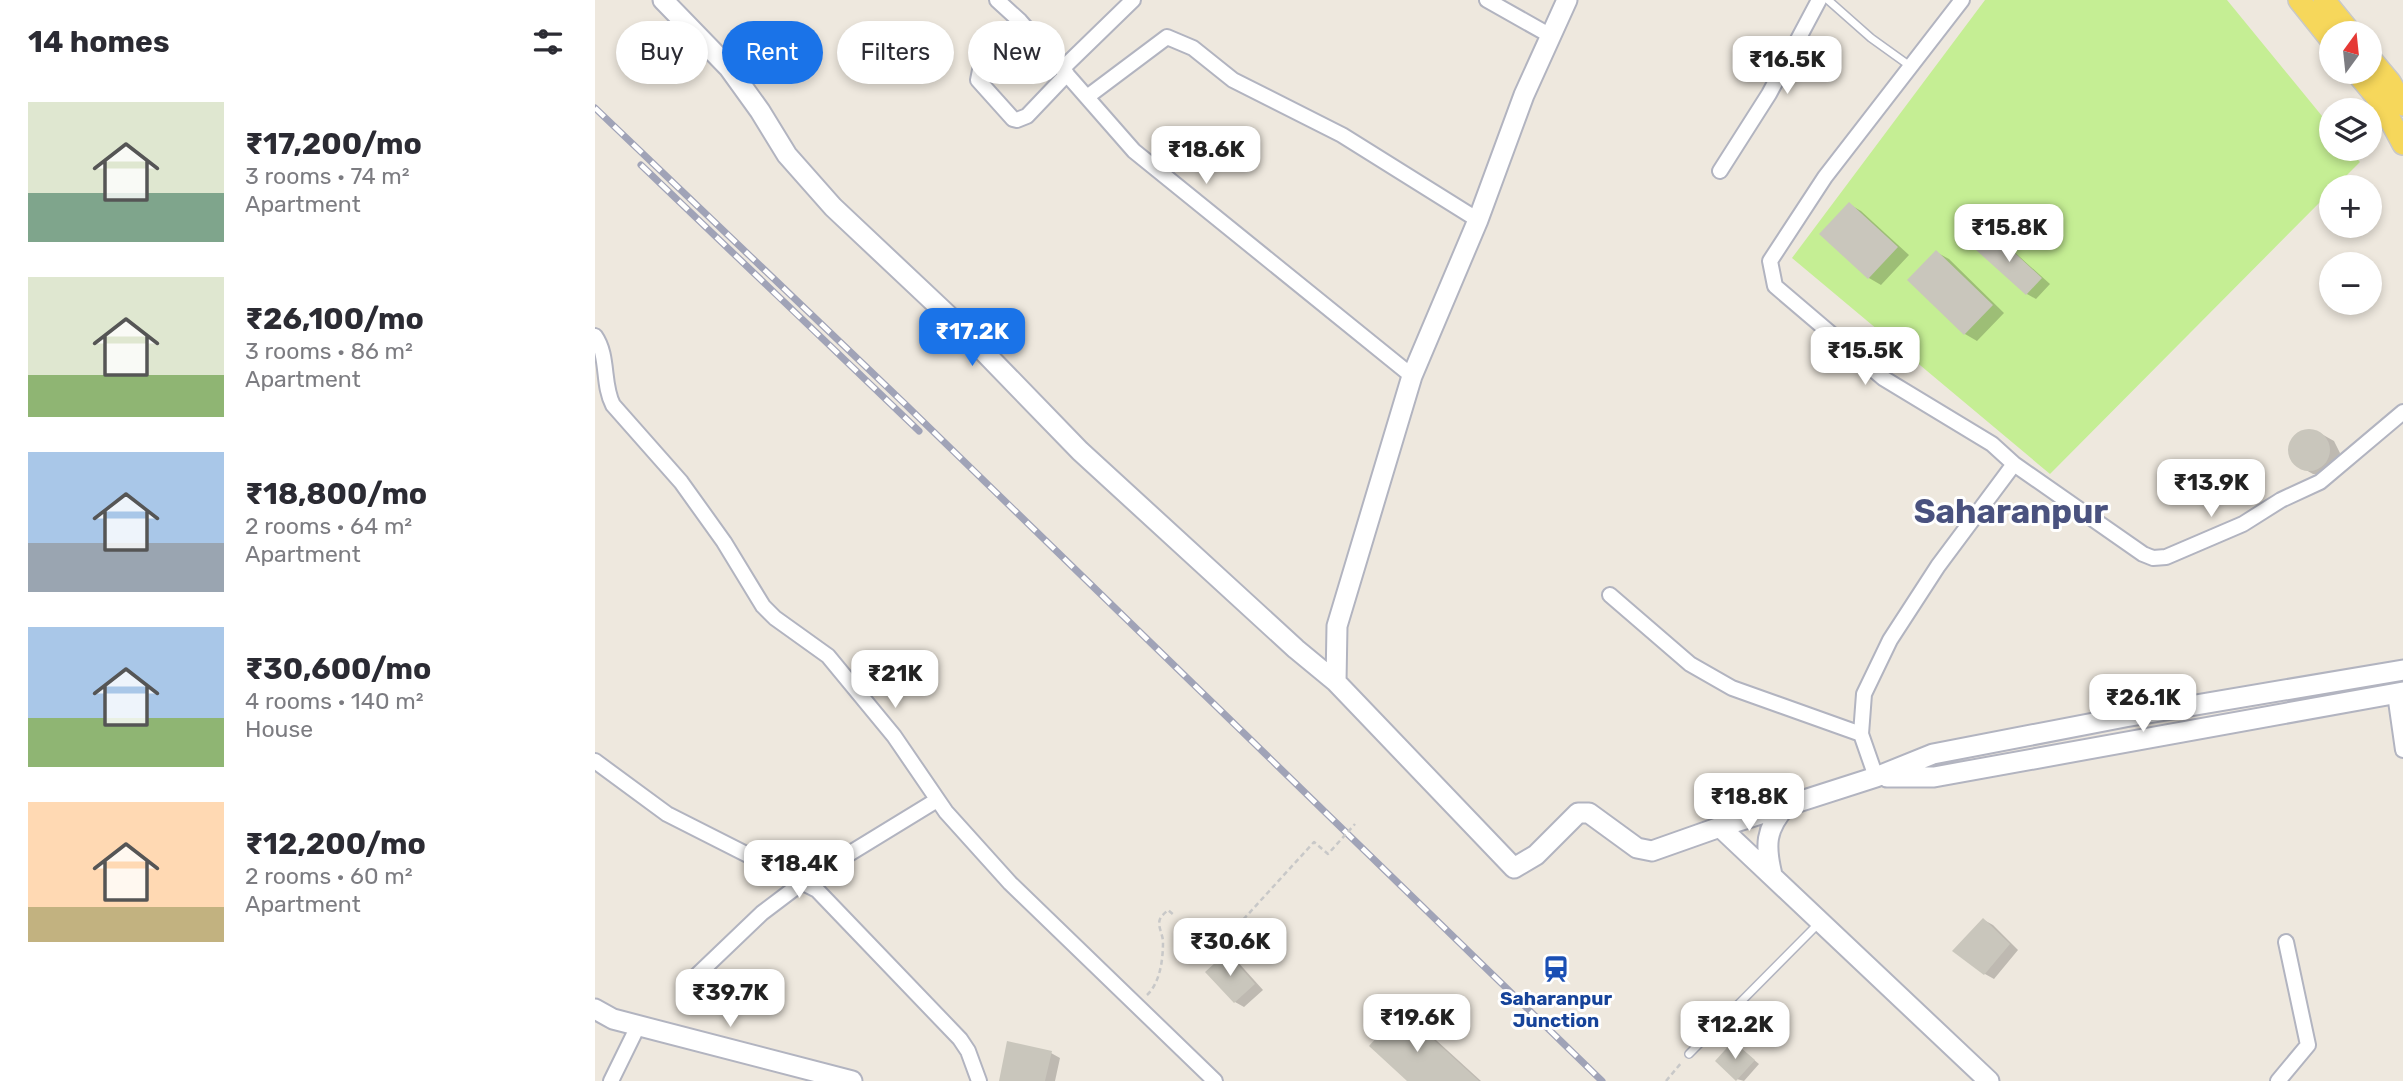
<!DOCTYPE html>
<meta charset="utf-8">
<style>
body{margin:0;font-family:Rubik,sans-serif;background:#f7f7f7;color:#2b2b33;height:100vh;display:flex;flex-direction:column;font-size:26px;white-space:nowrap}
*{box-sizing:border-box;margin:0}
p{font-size:23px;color:#7c7c81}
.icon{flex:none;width:38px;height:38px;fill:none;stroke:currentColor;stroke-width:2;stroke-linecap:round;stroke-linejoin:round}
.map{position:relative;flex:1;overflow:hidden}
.sheet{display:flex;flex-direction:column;background:#fff;width:595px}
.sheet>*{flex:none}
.top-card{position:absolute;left:21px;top:21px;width:665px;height:63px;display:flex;gap:14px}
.needle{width:46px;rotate:15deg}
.buttons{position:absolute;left:1724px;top:21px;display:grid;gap:14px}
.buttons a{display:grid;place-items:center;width:63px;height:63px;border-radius:50%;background:#fff;box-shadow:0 4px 10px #0003;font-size:35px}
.price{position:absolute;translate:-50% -60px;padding:0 16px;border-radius:14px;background:#fff;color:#222;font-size:23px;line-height:46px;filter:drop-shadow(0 2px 4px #0008)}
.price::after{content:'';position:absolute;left:50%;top:42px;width:21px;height:16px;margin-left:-10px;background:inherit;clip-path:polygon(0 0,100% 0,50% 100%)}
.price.on{background:#1a73e8;color:#fff}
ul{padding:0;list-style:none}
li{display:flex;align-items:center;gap:21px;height:175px;padding:0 28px}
li span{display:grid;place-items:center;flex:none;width:196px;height:140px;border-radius:0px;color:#555}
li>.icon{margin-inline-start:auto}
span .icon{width:84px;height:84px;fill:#fffc;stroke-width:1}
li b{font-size:30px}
h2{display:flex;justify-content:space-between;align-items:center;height:84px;padding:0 28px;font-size:30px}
.tag{padding:0 24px;border-radius:32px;background:#fff;box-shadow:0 4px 10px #0003;font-size:24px;line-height:63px}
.tag.on{background:#1a73e8;color:#fff}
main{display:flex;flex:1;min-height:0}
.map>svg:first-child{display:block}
.pitch{fill:#c5ee94}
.shadow{fill:#0003}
.building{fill:#c9c6bc}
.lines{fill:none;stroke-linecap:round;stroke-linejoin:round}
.lane-casing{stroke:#b2b4c0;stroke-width:10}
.street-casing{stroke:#b2b4c0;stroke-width:18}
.secondary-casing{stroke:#b2b4c0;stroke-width:23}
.primary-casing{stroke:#c8c8c8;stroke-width:24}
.path{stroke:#c8c8c8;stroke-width:2.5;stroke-dasharray:5 3.5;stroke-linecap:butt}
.lane{stroke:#fff;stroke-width:7}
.street{stroke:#fff;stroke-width:14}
.secondary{stroke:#fff;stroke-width:19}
.primary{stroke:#f6d75b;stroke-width:21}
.rail-casing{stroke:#a0a3b7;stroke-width:7}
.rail{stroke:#fff;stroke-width:4.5;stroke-dasharray:13;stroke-linecap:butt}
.path-bridge{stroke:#c8c8c8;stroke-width:2.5;stroke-dasharray:5 3.5;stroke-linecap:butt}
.labels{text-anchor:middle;stroke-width:6;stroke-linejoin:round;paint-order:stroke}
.transit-label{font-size:19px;font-weight:bold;fill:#164399;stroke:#fff}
.town-label{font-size:33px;font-weight:bold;fill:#4a527f;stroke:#fff}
</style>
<main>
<section class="sheet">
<h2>14 homes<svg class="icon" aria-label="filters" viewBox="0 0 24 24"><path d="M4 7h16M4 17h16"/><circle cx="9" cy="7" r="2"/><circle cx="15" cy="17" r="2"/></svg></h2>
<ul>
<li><span style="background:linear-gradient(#dfe7d0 65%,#7fa58c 0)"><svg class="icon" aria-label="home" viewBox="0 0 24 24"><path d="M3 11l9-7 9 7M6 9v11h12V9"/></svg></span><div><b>₹17,200/mo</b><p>3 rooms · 74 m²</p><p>Apartment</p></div></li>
<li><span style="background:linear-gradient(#dfe7d0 70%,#8fb573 0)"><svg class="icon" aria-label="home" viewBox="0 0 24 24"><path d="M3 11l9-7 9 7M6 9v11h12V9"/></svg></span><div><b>₹26,100/mo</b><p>3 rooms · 86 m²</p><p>Apartment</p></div></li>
<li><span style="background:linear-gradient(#a9c7e8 65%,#9aa5b1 0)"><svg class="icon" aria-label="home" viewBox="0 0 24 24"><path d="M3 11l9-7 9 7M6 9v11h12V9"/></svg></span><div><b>₹18,800/mo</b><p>2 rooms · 64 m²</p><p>Apartment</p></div></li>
<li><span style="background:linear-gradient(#a9c7e8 65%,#8fb573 0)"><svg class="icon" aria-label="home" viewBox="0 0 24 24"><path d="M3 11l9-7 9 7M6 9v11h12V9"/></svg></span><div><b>₹30,600/mo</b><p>4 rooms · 140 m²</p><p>House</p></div></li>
<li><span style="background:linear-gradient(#ffd9b3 75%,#c2b280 0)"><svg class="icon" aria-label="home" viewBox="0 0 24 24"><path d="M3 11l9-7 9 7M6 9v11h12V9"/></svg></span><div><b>₹12,200/mo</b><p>2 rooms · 60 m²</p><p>Apartment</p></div></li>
</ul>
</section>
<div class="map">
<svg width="1808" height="1081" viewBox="0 0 1808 1081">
<rect width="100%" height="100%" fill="#eee8de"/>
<path class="pitch" d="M1390,0H1632L1736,127V149H1753L1765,162L1740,187H1736V191L1455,474L1197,258Z"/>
<path class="shadow" d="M1254,204L1266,211L1314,255L1286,285L1274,278Z
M1397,235L1406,240L1455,284L1441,299L1432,294Z
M1341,252L1354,259L1409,313L1382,341L1370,334Z
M1710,430L1723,432L1739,441L1745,453L1742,466L1732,474H1718L1702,465L1695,455L1696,442L1704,433Z
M1389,920L1398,925L1423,950L1399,979L1390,974Z
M632,955L641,960L668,990L649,1007L640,1002Z
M807,1013L819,1020L886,1081H815Z
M1139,1043L1164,1064L1149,1081L1142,1079Z
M456,1053L465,1058L460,1081H405Z"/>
<path class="building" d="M1254,202L1303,247L1273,279L1224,234Z
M1397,232L1447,278L1431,295L1381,250Z
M1341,250L1398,305L1369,335L1312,280Z
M1693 450a21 21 0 1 1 42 0a21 21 0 1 1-42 0Z
M1388,918L1415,944L1389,975L1357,951Z
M632,952L660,984L639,1003L610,972Z
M806,1010L884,1081H812L774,1046Z
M412,1041L457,1051L450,1081H404Z
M1138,1041L1160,1060L1141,1081L1120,1061Z"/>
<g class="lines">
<defs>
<path id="lane" d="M1233,0L1276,38L1315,66
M1094,1054L1225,922"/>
<path id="street" d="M402,0L425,21L539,151L817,376
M892,0L956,36
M425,21L385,70L383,80L418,119L422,120L432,116L472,74
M467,69L538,0
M492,97L572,37L598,48L638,80L747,135L883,220
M1125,171L1174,94L1224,0
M0,336C14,356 7,384 18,405L86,482L129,542L168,606L180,618L233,656L299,736L351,812L415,883L620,1081
M1419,464L1548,554L1558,558L1571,557L1648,524L1686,500L1725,482L1808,412
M1015,595L1095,664L1137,688L1266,734
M1800,694L1808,750
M0,761L72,814L222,890L365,1039L373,1051L384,1081
M1281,777L1266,734L1269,694L1295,640L1343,566L1419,464L1397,444L1288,378L1180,286L1175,261L1230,177L1367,0
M98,979L167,913L208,882L342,800
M16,1081L43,1026
M1683,1081L1713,1045L1691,942"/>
<path id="secondary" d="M68,0L134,68L165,111L192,155L238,207L358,320L485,451L701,649L741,682
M972,0L929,95L883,220L817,376L742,626L741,682L919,868L941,855L983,813H994L1042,848L1057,851L1125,827
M1292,777H1339L1808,692
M1177,875C1170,846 1170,829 1191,806
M0,1009L18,1019L257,1081
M1394,1081L1125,827L1281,777L1338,754L1530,717L1808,670"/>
<path id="primary" d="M1704,0L1736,40
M1729,0L1756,33
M1774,57L1795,82L1808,105
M1761,72L1785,101L1808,144"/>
</defs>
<use href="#lane" class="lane-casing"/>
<use href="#street" class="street-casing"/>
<use href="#secondary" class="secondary-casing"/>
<use href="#primary" class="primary-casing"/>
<path class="path" d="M552,995C565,983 568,960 568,942C568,934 562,926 565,919C567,915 570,913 573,910L579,915
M1071,1081L1087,1062"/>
<use href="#lane" class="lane"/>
<use href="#street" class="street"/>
<use href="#secondary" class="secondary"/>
<use href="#primary" class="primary"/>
<defs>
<path id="rail" d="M0,108L310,404L1007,1081
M46,165L324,431"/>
</defs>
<use href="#rail" class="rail-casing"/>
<use href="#rail" class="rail"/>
<path class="path-bridge" d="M614,957L719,842L733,854L760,824"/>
</g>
<defs>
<symbol id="station-bare" viewBox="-9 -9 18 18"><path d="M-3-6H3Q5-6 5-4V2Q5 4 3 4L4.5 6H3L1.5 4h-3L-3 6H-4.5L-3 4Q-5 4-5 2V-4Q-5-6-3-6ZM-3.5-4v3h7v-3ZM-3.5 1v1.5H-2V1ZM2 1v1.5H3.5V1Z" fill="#1a4fb4" stroke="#fff" stroke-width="2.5" paint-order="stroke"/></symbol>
</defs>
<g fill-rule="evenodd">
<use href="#station-bare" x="942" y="950" width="38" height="38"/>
</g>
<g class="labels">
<g class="transit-label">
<text x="961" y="1005">Saharanpur<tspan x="961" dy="22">Junction</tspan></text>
</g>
<g class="town-label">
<text x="1416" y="523">Saharanpur</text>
</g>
</g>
</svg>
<div class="buttons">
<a><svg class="needle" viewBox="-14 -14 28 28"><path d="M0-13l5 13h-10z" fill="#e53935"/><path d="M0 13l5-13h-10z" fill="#7c7c81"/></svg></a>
<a><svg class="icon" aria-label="layers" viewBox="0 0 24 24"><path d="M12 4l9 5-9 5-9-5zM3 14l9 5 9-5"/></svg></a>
<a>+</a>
<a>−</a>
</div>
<b class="price" style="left:1192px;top:96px">₹16.5K</b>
<b class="price" style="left:611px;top:186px">₹18.6K</b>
<b class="price" style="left:1414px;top:264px">₹15.8K</b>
<b class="price on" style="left:377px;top:368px">₹17.2K</b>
<b class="price" style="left:1270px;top:387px">₹15.5K</b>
<b class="price" style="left:1616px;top:519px">₹13.9K</b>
<b class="price" style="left:300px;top:710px">₹21K</b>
<b class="price" style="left:1548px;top:734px">₹26.1K</b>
<b class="price" style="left:1154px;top:833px">₹18.8K</b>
<b class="price" style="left:204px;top:900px">₹18.4K</b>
<b class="price" style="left:635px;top:978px">₹30.6K</b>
<b class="price" style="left:135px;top:1029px">₹39.7K</b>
<b class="price" style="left:822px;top:1054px">₹19.6K</b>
<b class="price" style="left:1140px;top:1061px">₹12.2K</b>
<div class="top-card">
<a class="tag">Buy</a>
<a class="tag on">Rent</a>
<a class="tag">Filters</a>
<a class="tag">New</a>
</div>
</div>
</main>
